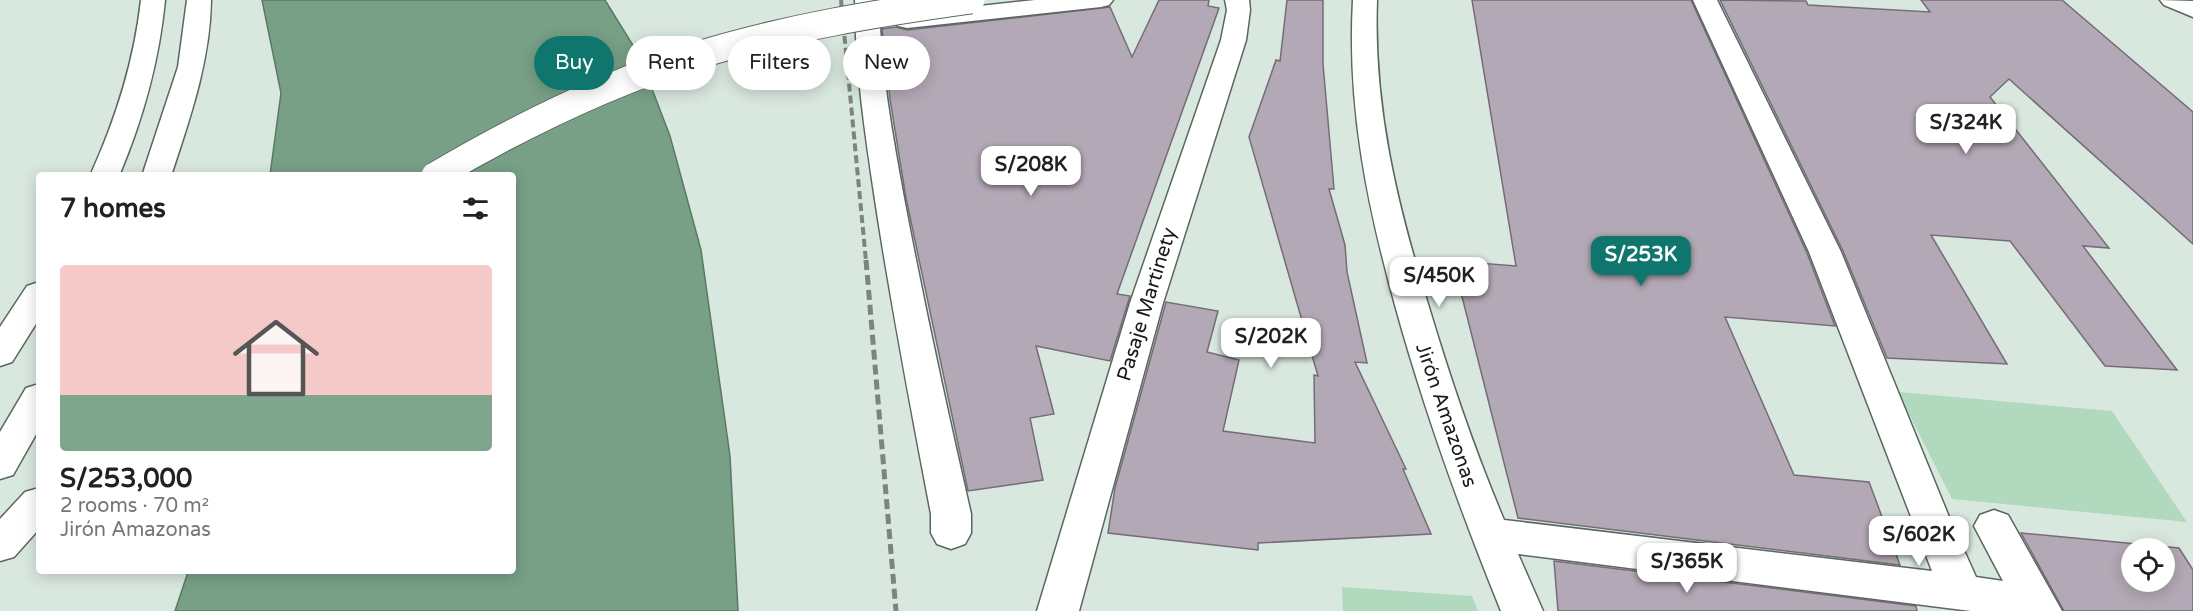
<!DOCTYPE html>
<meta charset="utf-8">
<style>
body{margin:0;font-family:"Varela Round",sans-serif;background:#f6f6f6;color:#202124;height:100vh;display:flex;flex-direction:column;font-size:22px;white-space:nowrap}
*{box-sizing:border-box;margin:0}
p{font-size:20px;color:#757577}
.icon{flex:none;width:33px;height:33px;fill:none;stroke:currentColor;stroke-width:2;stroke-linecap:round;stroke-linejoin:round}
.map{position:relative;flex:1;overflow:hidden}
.panel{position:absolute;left:36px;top:172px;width:480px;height:402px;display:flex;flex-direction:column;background:#fff;border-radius:6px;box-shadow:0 3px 15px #0003}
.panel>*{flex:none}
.banner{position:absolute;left:534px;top:36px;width:570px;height:54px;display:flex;gap:12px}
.tools{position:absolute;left:2121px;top:538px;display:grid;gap:12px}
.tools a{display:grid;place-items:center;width:54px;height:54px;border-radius:50%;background:#fff;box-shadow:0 3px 15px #0003;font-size:30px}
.price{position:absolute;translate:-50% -51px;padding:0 14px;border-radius:12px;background:#fff;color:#222;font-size:20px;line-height:39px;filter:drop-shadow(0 2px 3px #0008)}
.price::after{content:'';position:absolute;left:50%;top:36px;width:18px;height:14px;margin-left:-9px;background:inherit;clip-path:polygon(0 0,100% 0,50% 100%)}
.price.current{background:#0f766e;color:#fff}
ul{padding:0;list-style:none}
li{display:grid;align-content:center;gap:12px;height:318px;padding:0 24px}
li span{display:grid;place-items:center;height:186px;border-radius:6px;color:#555}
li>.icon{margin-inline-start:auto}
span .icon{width:108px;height:108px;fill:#fffc;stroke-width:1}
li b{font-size:26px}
h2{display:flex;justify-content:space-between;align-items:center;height:72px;padding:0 24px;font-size:26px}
.tag{padding:0 21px;border-radius:27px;background:#fff;box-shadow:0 3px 15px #0003;font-size:21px;line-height:54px}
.tag.current{background:#0f766e;color:#fff}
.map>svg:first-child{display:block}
.green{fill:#b0d9be}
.water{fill:#78a086;stroke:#5b7865;stroke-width:1.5}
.building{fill:#b3a9b6;stroke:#756c78;stroke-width:1.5;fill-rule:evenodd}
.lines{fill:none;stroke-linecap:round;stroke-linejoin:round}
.pedestrian-casing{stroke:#5a675e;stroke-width:3}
.minor-casing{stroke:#5a675e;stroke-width:3}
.tertiary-casing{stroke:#5a675e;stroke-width:3}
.motorway-casing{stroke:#5a675e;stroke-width:3}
.pedestrian{fill:#fff;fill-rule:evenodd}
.minor{fill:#fff;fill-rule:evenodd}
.tertiary{fill:#fff;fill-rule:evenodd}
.motorway{fill:#fff;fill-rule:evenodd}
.rail-far1{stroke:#7b857f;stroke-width:4;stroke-dasharray:8 4;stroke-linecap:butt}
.rail{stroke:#7b857f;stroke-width:5;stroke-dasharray:10 5;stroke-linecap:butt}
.motorway-bridge-casing{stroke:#5a675e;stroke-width:29;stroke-linecap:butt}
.motorway-bridge{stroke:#fff;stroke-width:27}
.labels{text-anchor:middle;stroke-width:4.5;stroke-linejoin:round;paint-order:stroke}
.street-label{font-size:20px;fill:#161b18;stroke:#fff}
</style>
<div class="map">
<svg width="2193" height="611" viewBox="0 0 2193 611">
<rect width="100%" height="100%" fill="#d9e8de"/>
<path class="green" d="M1898,392L2112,411L2187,522L1952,499Z
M1342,587L1472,596L1478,611H1343Z"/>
<path class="water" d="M262,0H605L639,55L670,136L701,250L730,456L738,611H175L188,572H513V176L270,175L281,93Z"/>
<path class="building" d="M1159,0H1209L1208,6L1219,8L1117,294L1130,296L1110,361L1036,346L1054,414L1030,418L1043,480L968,491L906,198L890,99L882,29L896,27L907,30L1110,7L1132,57Z
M1287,0H1323V64L1334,189H1329L1345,245L1347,272L1367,363L1355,362L1406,469H1403L1431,534L1258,543V550L1108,533L1115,488L1166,302L1218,311L1207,352L1239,360L1223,431L1315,443L1314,375L1318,376L1249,137L1276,60L1280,61Z
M1472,0H1691L1807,253L1835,326L1725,317L1794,475L1869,482L1900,565L1518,518L1453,261L1516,266Z
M1720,0L1806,1L1808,5L1930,12L1921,0H2062L2193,112V244L2009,79L1990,97L2109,248L2083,246L2177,370L2105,366L2010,241L1931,235L2007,364L1887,358L1843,251Z
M2021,533L2179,548L2193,570V611H2064ZM2132,549H2164V582H2132Z
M1554,561L1916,606L1917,611H1558Z"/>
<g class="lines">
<defs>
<path id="pedestrian" d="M855,0H879C880,67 892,132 904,198C924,304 947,409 971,514V533L965,544L951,549L937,544L931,533V514C911,409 891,305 875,200C865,133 855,67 855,0Z"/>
<path id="minor" d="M1035,0H1113L1109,5L1101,7L907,28L898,26L895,21L898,16L907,14Z
M1225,0H1249L1250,10L1246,40L1163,303L1079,611H1037L1130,303L1221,40L1227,10Z
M1353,0H1377C1373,106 1397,204 1428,304C1450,378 1474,449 1504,520L1932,571L1809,252L1693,0H1717L1841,252L1949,517L1976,577L2003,581L1974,526L1980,515L1994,510L2008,515L2062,611H1971L1518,554L1543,611H1501C1460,510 1424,410 1395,305C1367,204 1347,106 1353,0Z"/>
<path id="tertiary" d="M2160,0L2193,1V17L2164,5Z"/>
<path id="motorway" d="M141,0H165C159,62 143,119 119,176H90C116,119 134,62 141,0Z
M187,0H211C210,62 190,118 171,176H142L178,67Z
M39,282V319L12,362L0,366V327L27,286Z
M39,384V429L13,475L0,479V432L26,388Z
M39,488V529L14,557L0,561V519L25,492Z"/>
</defs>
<use href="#pedestrian" class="pedestrian-casing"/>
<use href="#minor" class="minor-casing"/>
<use href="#tertiary" class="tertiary-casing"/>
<use href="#motorway" class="motorway-casing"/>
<use href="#pedestrian" class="pedestrian"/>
<use href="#minor" class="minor"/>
<use href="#tertiary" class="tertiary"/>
<use href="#motorway" class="motorway"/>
<path class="rail-far1" d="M841,0L866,261"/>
<path class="rail" d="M866,260L896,611"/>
<defs>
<path id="motorway-bridge" d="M435,176C518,127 603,85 695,56C785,28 878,13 971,0"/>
</defs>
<use href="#motorway-bridge" class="motorway-bridge-casing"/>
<use href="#motorway-bridge" class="motorway-bridge"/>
</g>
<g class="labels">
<g class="street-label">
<text transform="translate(1146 304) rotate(-73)" y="7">Pasaje Martinety</text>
<text transform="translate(1447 415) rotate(71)" y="7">Jirón Amazonas</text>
</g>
</g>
</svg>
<div class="tools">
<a><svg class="icon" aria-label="locate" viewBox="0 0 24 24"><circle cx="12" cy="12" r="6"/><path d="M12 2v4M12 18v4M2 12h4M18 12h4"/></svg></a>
</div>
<b class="price" style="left:1966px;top:155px">S/324K</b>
<b class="price" style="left:1031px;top:197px">S/208K</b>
<b class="price current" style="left:1641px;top:287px">S/253K</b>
<b class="price" style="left:1439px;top:308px">S/450K</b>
<b class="price" style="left:1271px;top:369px">S/202K</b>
<b class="price" style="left:1919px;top:567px">S/602K</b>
<b class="price" style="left:1687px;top:594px">S/365K</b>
<div class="banner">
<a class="tag current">Buy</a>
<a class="tag">Rent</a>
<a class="tag">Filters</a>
<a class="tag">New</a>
</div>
<section class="panel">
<h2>7 homes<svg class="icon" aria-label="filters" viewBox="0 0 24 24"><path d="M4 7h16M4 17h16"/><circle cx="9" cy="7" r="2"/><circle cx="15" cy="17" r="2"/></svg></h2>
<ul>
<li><span style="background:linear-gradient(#f6c9c9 70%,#7fa58c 0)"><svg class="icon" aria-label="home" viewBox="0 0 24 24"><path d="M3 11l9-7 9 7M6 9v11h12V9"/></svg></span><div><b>S/253,000</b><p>2 rooms · 70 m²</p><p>Jirón Amazonas</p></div></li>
</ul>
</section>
</div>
